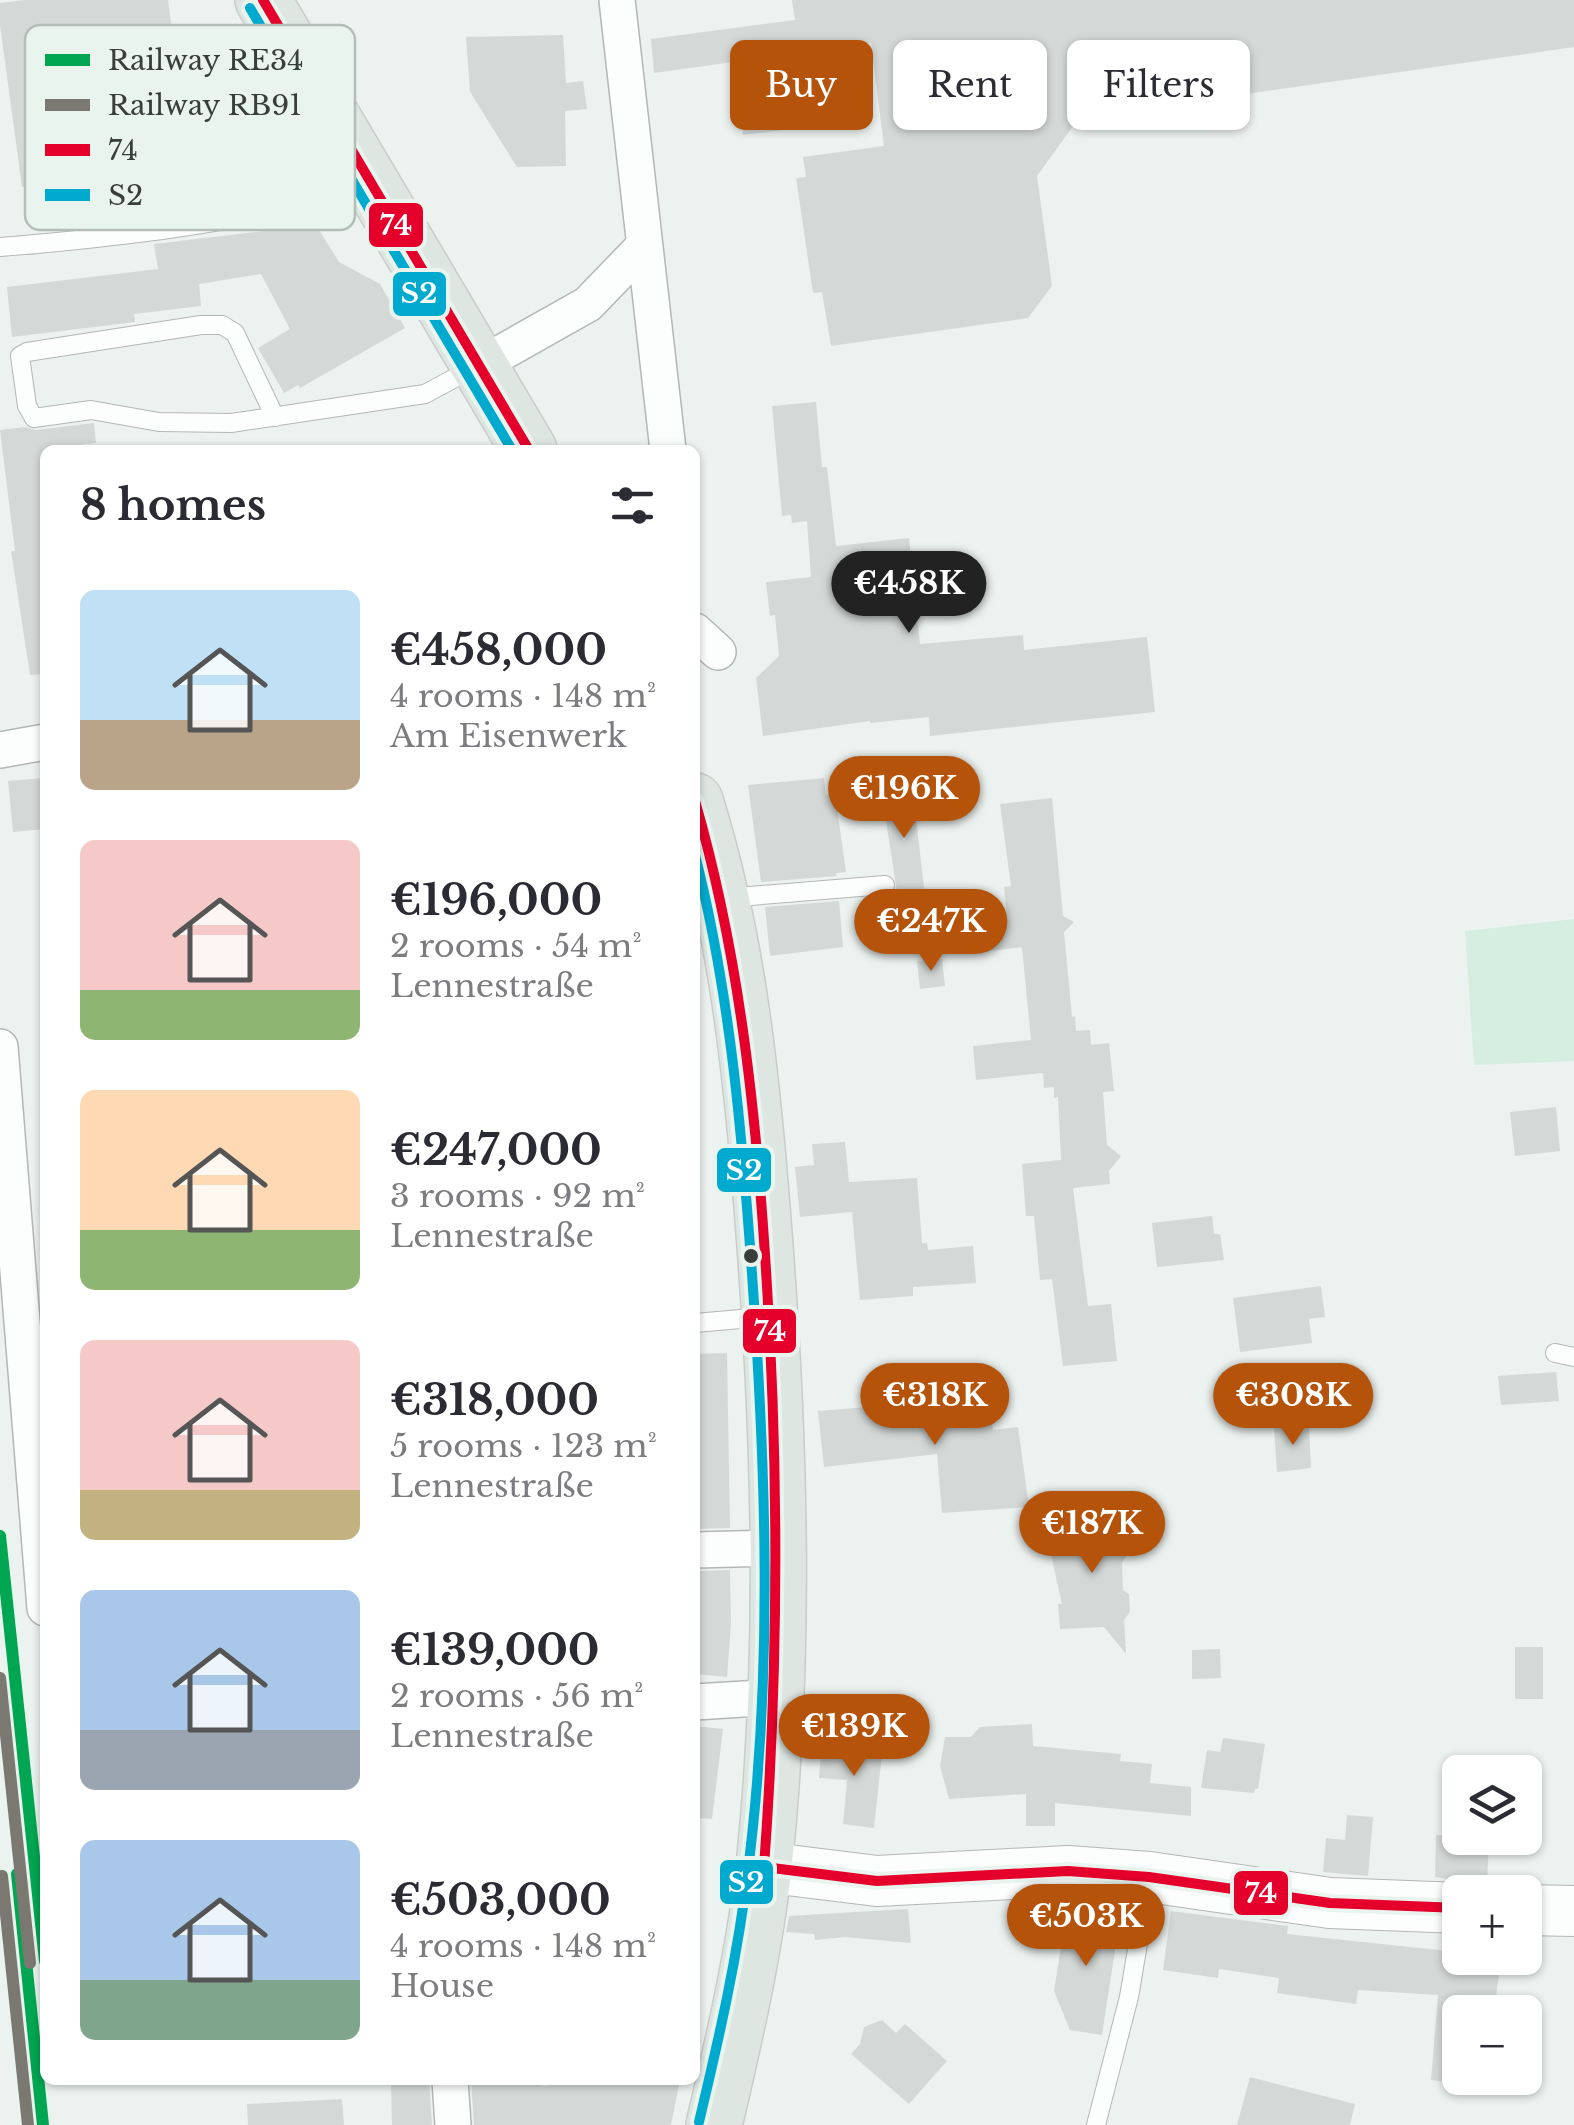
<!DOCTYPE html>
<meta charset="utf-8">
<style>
body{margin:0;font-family:"Libre Baskerville",serif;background:#f7f7f7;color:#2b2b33;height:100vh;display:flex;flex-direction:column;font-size:38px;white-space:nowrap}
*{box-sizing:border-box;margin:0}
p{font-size:32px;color:#7c7c81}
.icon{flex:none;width:55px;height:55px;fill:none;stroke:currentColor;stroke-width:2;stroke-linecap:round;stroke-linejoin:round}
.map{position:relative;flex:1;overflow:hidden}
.details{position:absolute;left:40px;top:445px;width:660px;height:1640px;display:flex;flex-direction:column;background:#fff;border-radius:15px;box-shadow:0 2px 8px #0004}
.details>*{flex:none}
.guide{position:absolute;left:730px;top:40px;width:692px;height:90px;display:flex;gap:20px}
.tools{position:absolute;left:1442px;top:1755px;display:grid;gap:20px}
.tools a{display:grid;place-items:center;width:100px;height:100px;border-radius:15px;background:#fff;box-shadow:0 2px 8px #0004;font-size:50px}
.price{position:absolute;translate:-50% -85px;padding:0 22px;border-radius:35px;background:#b45309;color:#fff;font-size:32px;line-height:65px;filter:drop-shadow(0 2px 5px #0008)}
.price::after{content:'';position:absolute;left:50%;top:60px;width:30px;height:22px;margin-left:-15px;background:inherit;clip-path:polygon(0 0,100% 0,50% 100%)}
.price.on{background:#222;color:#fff}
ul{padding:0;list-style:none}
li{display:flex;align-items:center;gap:30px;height:250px;padding:0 40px}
li span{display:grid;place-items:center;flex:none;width:280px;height:200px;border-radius:15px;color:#555}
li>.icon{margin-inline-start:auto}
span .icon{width:120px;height:120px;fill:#fffc;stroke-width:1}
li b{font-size:42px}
h2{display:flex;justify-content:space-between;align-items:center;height:120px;padding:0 40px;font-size:42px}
.chip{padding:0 35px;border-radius:15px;background:#fff;box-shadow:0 2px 8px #0004;font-size:35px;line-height:90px}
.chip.on{background:#b45309;color:#fff}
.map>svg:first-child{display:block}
.green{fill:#d5eee0}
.building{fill:#d4d9d7}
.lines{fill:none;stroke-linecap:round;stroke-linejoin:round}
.lane-casing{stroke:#b3b7b5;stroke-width:20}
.street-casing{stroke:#b3b7b5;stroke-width:38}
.secondary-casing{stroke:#b3b7b5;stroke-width:52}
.primary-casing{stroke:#c9cccb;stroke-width:58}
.lane{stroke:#fcfdfd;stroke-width:18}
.street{stroke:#fcfdfd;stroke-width:35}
.secondary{stroke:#fcfdfd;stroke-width:50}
.primary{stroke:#dee6e2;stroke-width:55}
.bus-1-casing{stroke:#eaf4ee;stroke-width:18}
.bus-2-casing{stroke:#eaf4ee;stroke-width:18}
.bus-1{stroke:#e4002b;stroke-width:10}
.bus-2{stroke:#00a9ce;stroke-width:10}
.rail-1-casing{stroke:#eaf4ee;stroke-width:20}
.rail-2-casing{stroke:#eaf4ee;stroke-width:20}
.rail-1{stroke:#00a651;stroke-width:12}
.rail-2{stroke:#7b7872;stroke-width:12}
.bus-dot{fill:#393d3b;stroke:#eaf4ee;stroke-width:4}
.key{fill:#eaf4ee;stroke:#b5bdb8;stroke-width:2.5}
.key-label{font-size:28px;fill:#393d3b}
.line-badge{stroke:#eaf4ee;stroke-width:4}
.badge-label{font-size:28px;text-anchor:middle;font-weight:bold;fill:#fff}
</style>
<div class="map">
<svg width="1574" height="2125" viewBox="0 0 1574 2125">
<rect width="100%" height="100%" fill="#ecf2ef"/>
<path class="green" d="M1574,919V1061L1474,1065L1465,931Z"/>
<path class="building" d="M25,0H168L197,212L113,223L106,175L22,187L0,25V3Z
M792,0H1574V47L1079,118L1037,176L1052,286L1028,318L831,346L822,292L813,293L796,178L806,177L803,157L884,146L871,43L785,55L794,129L743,135L733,62L654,73L651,39L795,20Z
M563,35L566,83L583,81L587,109L565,111L566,166L517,167L470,92L466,37Z
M316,225L339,262L380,284L405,328L300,388L298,385L284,393L258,348L290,329L261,274L199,284L201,306L134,314L135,322L12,337L7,287L158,269L154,244Z
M816,402L822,467H827L836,546L909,538L920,644L1023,635L1024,650L1147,637L1155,712L930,736L929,717L870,723V721L763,736L756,678L779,656L775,615L770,616L766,582L811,577L807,521L792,523L791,515L782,516L772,406Z
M94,423L96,443L45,449V674L30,675L11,551H15L0,430L25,427L36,430Z
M45,778V829L13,832L8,781Z
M824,778L826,795L835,794L846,872L836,873V876L761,882L748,785Z
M912,786L925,895L898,898L881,789Z
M1052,798L1063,916L1074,922L1064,932L1072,1017L1075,1016L1076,1031L1090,1030L1091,1045L1109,1043L1114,1091L1103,1092L1107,1145L1121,1156L1109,1171L1110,1184L1073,1188L1088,1306L1111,1304L1117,1361L1063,1366L1052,1279L1040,1280L1034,1216H1026L1022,1164L1061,1160L1058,1097L1054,1098V1087L1044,1088L1043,1073L976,1080L973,1046L1031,1040L1022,947L973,953L971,924L1007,921L1004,887L1011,886L1000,804Z
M839,901L843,947L770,956L765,907Z
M942,959L945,986L920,989L917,961Z
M1556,1107L1560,1151L1515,1156L1510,1112Z
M845,1142L849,1182L917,1178L922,1243H927L928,1250L973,1246L976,1283L913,1287V1296L860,1300L852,1212L800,1217L795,1167L814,1165L812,1144Z
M1212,1216L1214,1234H1220L1224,1260L1157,1267L1152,1223Z
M1321,1286L1325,1317L1309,1319L1312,1343L1240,1352L1233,1298Z
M727,1353L730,1528L695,1529V1354Z
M1556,1372L1559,1401L1501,1405L1498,1376Z
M989,1397L993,1430L1018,1427L1029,1507L942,1513L937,1454L824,1467L818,1411Z
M1309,1426L1311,1468L1277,1472L1274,1428Z
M1120,1495L1121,1533L1125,1537L1127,1555L1122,1563L1123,1590L1129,1594L1130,1612L1124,1620L1126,1654L1104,1627L1060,1629L1058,1604H1062L1049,1546L1050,1528L1099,1526Z
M730,1570L731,1624L727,1677L695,1674V1571Z
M1515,1647H1543V1699H1515Z
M1220,1649L1221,1678L1192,1679V1650Z
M1032,1724L1033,1746L1121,1754L1120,1761L1152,1764L1150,1783L1191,1787V1816L1055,1803V1826H1026V1794L949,1799L940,1766L945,1737H971L980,1727Z
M695,1726L723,1729L712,1819L695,1818Z
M1223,1738L1265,1744L1258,1789H1255L1254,1793L1201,1788L1207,1750L1220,1752Z
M862,1740L861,1753L882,1754L874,1828L843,1824L847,1780L819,1778L822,1742Z
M1347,1815L1373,1817L1368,1876L1323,1872L1326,1838L1345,1840Z
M1436,1835L1489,1838L1487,1885L1435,1877Z
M908,1909L911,1943L845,1937L815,1940L814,1934L786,1932L789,1916Z
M1067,1909L1120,1918L1102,2035L1070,2030L1054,1991Z
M1171,1911L1288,1926L1287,1934L1457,1952L1456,1959L1500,1965L1494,2012H1460L1452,2083L1431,2080L1438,1995L1358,1990L1356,2004L1277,1993L1279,1978L1219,1969L1218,1978L1163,1970Z
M882,2020L896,2033L905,2024L947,2061L909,2104L851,2054L860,2044L864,2027Z
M1250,2077L1355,2104L1350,2125H1237Z
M391,2080H429L432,2125H392Z
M471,2080H504L546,2086L568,2080H680L671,2125H474Z
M342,2099L344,2125H248L247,2104Z"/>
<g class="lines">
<defs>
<path id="lane" d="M209,49L264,216
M0,247C54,243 108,237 162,230C236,219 294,212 363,180
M275,417L235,333L222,325H201L27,352L20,356L27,406L34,418L91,410L159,422L231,423L425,394L475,367
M726,898L885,885
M695,1323L764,1317
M1555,1353L1574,1357
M1096,2125L1129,1997L1149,1878"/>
<path id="street" d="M617,0L668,450
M480,365L588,304L643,247
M695,631L718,652
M0,750L45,742
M0,1047L45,1608
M695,1550L777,1548
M695,1702L776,1697
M450,2080L453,2125"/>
<path id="secondary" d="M764,1867L877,1881L1068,1871L1149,1877L1330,1903L1460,1908
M1525,1910L1574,1911"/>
<path id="primary" d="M263,0L529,450
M695,801C739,941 753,1087 764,1233C780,1442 786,1657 764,1866C754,1953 734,2040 714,2125"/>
</defs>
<use href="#lane" class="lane-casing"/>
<use href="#street" class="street-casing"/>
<use href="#secondary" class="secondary-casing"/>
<use href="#primary" class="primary-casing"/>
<use href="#lane" class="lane"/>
<use href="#street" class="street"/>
<use href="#secondary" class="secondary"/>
<use href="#primary" class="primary"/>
<defs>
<path id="bus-1" d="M263,0L529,450
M695,801C738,950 755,1102 765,1255C779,1460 779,1663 764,1867
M764,1867L877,1881L1068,1871L1149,1877L1330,1903L1460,1908"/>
<path id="bus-2" d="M250,8L512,450
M695,855C730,992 742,1133 752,1274C766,1471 773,1673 748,1870C738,1955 719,2038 699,2122"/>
</defs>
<use href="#bus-1" class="bus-1-casing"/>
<use href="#bus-2" class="bus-2-casing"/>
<use href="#bus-1" class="bus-1"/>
<use href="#bus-2" class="bus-2"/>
<defs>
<path id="rail-1" d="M0,1536L45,1961
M17,1874L43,2125"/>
<path id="rail-2" d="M0,1678L30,1963
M2,1876L28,2125"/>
</defs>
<use href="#rail-1" class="rail-1-casing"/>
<use href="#rail-2" class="rail-2-casing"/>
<use href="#rail-1" class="rail-1"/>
<use href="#rail-2" class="rail-2"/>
</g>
<circle class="bus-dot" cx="751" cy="1256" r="9"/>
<rect x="25" y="25" width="330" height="205" rx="15" class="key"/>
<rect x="45" y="54" width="45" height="12" fill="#00a651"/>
<rect x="45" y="99" width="45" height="12" fill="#7b7872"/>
<rect x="45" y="144" width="45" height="12" fill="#e4002b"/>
<rect x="45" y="189" width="45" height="12" fill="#00a9ce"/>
<g class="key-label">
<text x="108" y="70">Railway RE34</text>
<text x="108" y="115">Railway RB91</text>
<text x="108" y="160">74</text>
<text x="108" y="205">S2</text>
</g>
<g class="line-badge">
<rect x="367" y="201" width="58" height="48" rx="10" fill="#e4002b"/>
<rect x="391" y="270" width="57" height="48" rx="10" fill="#00a9ce"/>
<rect x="715" y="1146" width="58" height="48" rx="10" fill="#00a9ce"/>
<rect x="741" y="1307" width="57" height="48" rx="10" fill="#e4002b"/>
<rect x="718" y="1858" width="57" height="48" rx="10" fill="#00a9ce"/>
<rect x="1232" y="1869" width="58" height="48" rx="10" fill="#e4002b"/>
</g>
<g class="badge-label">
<text x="396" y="235">74</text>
<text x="419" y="303">S2</text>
<text x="744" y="1180">S2</text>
<text x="770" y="1341">74</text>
<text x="746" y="1892">S2</text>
<text x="1261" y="1903">74</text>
</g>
</svg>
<div class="tools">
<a><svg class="icon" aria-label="layers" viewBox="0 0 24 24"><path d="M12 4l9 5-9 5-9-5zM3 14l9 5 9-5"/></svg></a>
<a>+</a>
<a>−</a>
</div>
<b class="price on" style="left:909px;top:636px">€458K</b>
<b class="price" style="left:904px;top:841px">€196K</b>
<b class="price" style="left:931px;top:974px">€247K</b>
<b class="price" style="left:935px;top:1448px">€318K</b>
<b class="price" style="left:1293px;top:1448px">€308K</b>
<b class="price" style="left:1092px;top:1576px">€187K</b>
<b class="price" style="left:854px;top:1779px">€139K</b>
<b class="price" style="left:1086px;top:1969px">€503K</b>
<div class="guide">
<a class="chip on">Buy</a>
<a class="chip">Rent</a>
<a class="chip">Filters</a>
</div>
<section class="details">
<h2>8 homes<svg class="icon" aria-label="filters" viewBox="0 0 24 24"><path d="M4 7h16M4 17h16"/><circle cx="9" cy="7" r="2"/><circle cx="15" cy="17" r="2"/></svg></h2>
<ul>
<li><span style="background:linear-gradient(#bfe0f5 65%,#b9a48a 0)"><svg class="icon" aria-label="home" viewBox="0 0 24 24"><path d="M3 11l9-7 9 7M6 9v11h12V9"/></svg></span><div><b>€458,000</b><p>4 rooms · 148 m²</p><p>Am Eisenwerk</p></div></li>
<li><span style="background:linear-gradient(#f6c9c9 75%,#8fb573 0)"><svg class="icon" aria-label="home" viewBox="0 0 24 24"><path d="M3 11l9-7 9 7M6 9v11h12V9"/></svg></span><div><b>€196,000</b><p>2 rooms · 54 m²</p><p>Lennestraße</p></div></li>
<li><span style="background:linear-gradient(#ffd9b3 70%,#8fb573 0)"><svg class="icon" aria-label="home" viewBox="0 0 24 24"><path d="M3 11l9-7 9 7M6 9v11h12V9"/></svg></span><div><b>€247,000</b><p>3 rooms · 92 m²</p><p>Lennestraße</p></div></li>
<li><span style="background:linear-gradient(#f6c9c9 75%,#c2b280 0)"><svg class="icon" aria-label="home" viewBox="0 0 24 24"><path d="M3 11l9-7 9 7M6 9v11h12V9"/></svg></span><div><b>€318,000</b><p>5 rooms · 123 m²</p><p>Lennestraße</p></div></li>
<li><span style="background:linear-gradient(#a9c7e8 70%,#9aa5b1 0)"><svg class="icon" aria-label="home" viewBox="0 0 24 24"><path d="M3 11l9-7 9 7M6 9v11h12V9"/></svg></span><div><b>€139,000</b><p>2 rooms · 56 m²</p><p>Lennestraße</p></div></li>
<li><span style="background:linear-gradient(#a9c7e8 70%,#7fa58c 0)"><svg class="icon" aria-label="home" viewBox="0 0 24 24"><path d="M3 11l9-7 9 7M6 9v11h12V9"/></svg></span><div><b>€503,000</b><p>4 rooms · 148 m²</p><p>House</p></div></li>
</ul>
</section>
</div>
